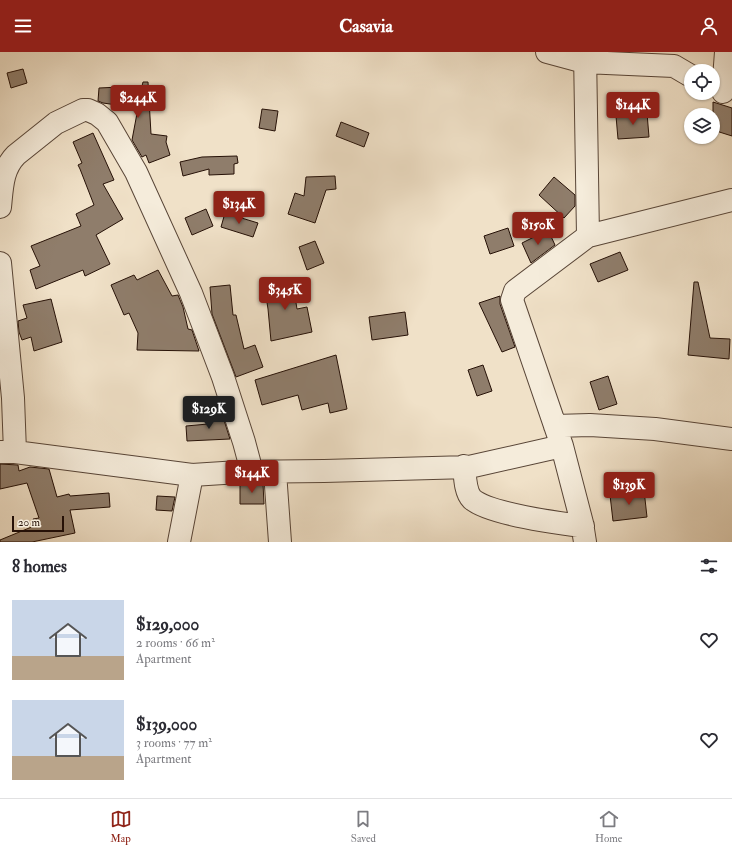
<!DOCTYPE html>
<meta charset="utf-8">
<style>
body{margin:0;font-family:"IM FELL Double Pica",serif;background:#f7f7f7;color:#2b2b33;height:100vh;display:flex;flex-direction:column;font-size:15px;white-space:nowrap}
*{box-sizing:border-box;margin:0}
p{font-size:13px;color:#7c7c81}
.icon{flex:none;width:22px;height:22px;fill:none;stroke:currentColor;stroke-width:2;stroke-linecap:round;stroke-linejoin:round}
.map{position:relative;height:490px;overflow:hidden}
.panel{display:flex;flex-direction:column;background:#fff;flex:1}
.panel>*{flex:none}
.buttons{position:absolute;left:684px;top:12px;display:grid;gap:8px}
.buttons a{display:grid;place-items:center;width:36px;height:36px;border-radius:50%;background:#fff;box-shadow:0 1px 3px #0004;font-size:20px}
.scale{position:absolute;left:12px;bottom:10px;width:52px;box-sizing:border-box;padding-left:4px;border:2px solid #261107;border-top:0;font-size:11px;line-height:14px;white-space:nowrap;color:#261107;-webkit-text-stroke:3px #f5ecdb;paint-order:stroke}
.price{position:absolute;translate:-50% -34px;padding:0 9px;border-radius:4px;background:#8f2418;color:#fff;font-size:13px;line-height:26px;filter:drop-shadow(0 1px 2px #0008)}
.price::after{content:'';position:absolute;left:50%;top:24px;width:12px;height:9px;margin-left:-6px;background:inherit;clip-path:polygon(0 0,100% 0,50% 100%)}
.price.current{background:#222;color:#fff}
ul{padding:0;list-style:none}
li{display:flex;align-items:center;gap:12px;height:100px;padding:0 12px}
li span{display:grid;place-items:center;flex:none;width:112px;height:80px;border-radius:0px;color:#555}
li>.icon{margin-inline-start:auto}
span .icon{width:48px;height:48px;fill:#fffc;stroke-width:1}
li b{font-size:17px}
h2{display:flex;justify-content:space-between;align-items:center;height:48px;padding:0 12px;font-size:17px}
header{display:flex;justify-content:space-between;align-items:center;height:52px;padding:0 12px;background:#8f2418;color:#fff;font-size:18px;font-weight:700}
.tab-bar{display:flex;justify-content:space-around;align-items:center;height:56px;border-top:1px solid #e1e1e2;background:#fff;font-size:11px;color:#7c7c81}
.tab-bar a{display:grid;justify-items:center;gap:2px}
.tab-bar .current{color:#8f2418}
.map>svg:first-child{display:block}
.building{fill:#8f7d6b;stroke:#261107}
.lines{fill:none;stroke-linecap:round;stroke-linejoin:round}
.minor-casing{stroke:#584537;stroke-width:24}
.minor{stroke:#f5ecdb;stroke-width:22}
</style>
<header><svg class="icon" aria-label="menu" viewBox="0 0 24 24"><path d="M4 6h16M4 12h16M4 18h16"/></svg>Casavia<svg class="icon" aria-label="person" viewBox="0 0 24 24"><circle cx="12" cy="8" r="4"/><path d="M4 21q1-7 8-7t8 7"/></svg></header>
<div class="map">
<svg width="732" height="490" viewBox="0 0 732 490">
<rect width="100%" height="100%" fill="#f0e1c8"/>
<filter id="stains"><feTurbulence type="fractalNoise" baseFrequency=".005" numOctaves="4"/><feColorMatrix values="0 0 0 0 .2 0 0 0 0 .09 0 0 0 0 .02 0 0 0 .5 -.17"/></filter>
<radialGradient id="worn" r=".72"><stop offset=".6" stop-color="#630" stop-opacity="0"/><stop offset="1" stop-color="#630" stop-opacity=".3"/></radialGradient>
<path class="building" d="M23,17L27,31L11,36L7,21Z
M143,30H148L151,82L167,84L166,90L170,103L149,111L146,103L142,105L132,88L138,56L103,51L98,49L99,36L142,34Z
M713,50L732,56V84L713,78Z
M262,57L278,59L275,79L259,76Z
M647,61L649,85L618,87L616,64Z
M341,70L369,81L364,95L336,84Z
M93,81L114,128L103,132L123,167L96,183L110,212L85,224L83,218L36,237L30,218L40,214L31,194L81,174L76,162L94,153L80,117L78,113L82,111L73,90Z
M237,104L238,111L234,112V122L209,123V117L183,124L180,110L202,105Z
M335,124L336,137L326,138L315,171L288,162L295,141L304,144L306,125Z
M554,125L575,143V154L564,166L539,143Z
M206,157L213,174L192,183L185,166Z
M225,161L258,171L253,185L221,175Z
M508,176L514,194L490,202L484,184Z
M548,178L555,193L531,211L522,191Z
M315,189L324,211L307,218L299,195Z
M620,200L628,218L598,230L590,212Z
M158,218L172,244L178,243L183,255L188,277L192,278L199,299L137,298L138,281L129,261L124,263L111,233L134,223L137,228Z
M292,226L297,257L307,255L312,280L271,289L268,257L264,231Z
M694,230H698L710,286L730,287L729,307L688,303Z
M230,233L233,263H236L244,297L255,293L263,315L236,325L212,262L210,235Z
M500,244V252L515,295L502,300L479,251Z
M51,247L62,290L34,299L31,285L22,288L19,280L18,269L27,266L23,253Z
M405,260L408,283L372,288L369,265Z
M336,303L347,357L330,361L328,351L302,358L298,343L262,353L255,328Z
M483,313L492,339L477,344L468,318Z
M608,324L617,352L599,358L590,330Z
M208,362H222L230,387L187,389L186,374L208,372Z
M0,412L18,413L19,419L30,415L49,417L57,445L69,442L70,444L109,441L110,455L70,458L75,481L32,490H0V488L34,474L33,467L39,466L27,431L0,437Z
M240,432H263L264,452H240Z
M644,438L647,465L613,469L610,443Z
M157,444L175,445L172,459L156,458Z"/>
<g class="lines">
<defs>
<path id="minor" d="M547,0L584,10L674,14L691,24
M585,0L588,184
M723,40L726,0
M0,155C2,136 2,117 16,103L56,71L83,58H88L97,62L107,70L136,120L191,241L223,325L244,390L252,420
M0,211L13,346L15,400
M555,374L590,373L655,377L732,387
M0,400H15L192,423L239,420L324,419L469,415L562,394
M464,414C465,424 465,440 472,447C489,462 558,471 583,474
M275,420L280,490
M179,490L192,423
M585,490L582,471L562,394L512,248L515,239L588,184L732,148"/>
</defs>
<use href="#minor" class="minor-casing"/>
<use href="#minor" class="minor"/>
</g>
<rect width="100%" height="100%" filter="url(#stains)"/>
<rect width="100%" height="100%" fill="url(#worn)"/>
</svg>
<div class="buttons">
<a><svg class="icon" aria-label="locate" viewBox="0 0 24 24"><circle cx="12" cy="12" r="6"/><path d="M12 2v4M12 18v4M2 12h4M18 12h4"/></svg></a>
<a><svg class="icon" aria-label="layers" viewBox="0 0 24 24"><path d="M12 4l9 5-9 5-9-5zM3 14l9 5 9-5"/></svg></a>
</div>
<div class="scale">20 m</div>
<b class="price" style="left:138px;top:67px">$244K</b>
<b class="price" style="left:633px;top:74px">$144K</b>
<b class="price" style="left:239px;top:173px">$134K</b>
<b class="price" style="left:538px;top:194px">$150K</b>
<b class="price" style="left:285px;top:259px">$345K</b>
<b class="price current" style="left:209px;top:378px">$129K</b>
<b class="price" style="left:252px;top:442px">$144K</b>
<b class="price" style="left:629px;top:454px">$139K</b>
</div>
<section class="panel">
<h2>8 homes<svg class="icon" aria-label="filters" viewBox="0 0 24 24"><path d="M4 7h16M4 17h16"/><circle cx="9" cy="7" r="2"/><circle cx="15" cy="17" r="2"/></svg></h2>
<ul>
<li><span style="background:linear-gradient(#c9d6e8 70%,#b9a48a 0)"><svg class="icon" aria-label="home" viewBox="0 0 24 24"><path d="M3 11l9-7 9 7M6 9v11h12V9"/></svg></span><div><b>$129,000</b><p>2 rooms · 66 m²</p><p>Apartment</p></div><svg class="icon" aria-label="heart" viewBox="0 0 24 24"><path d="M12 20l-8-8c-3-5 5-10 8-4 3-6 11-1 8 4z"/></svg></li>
<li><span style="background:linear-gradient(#c9d6e8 70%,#b9a48a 0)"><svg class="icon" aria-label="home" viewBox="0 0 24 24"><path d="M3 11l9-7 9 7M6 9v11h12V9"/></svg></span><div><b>$139,000</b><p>3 rooms · 77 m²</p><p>Apartment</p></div><svg class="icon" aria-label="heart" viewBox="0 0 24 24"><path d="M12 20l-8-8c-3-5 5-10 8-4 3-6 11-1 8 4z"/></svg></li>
</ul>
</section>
<nav class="tab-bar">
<a class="current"><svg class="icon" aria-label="map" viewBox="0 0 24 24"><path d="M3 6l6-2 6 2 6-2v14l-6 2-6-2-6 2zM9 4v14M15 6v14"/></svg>Map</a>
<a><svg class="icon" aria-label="saved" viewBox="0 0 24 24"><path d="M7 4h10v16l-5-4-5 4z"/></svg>Saved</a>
<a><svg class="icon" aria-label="home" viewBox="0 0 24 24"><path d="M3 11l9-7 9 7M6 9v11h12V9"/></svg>Home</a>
</nav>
